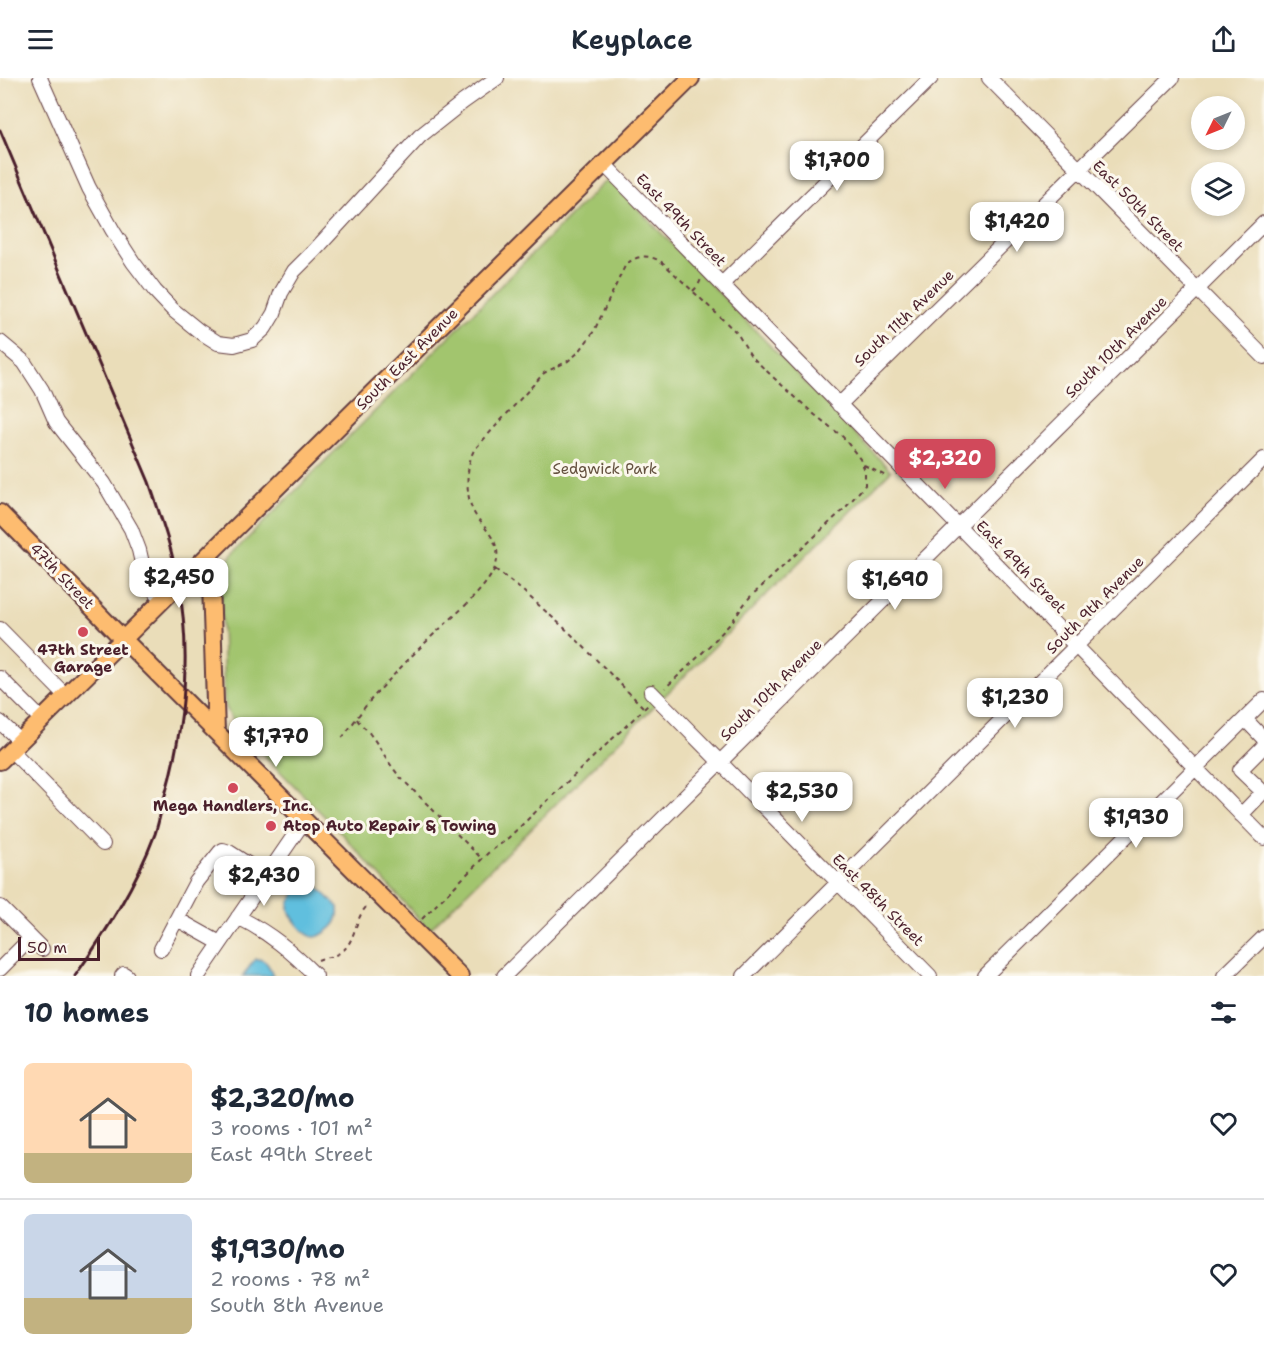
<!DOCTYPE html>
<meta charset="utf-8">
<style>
body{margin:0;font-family:"Shantell Sans",sans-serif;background:#f6f6f7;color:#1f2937;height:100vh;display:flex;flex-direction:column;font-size:22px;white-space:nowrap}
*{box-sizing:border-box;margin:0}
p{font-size:20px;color:#747a83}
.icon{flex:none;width:33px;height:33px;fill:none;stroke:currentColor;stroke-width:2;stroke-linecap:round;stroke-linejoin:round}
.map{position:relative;height:898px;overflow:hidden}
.side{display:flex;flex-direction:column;background:#fff;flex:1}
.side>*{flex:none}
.needle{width:39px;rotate:227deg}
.fabs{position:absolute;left:1191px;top:18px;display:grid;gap:12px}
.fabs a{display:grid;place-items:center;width:54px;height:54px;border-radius:50%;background:#fff;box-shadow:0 3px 9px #0003;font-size:30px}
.scale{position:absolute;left:18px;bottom:15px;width:82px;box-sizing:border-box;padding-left:6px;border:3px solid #4a1f2b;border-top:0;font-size:16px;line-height:21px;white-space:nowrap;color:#4a1f2b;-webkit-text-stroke:4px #fbf7ec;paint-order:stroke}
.price{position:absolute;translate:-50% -51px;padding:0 14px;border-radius:12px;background:#fff;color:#222;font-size:20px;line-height:39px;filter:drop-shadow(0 2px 3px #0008)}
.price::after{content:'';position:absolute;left:50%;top:36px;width:18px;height:14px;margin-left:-9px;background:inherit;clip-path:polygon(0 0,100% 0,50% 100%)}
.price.current{background:#d1495b;color:#fff}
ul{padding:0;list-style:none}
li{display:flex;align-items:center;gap:18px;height:150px;padding:0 24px}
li+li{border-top:2px solid #e0e1e3}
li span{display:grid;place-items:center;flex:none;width:168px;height:120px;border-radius:9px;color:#555}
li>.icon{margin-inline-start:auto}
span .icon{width:72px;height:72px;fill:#fffc;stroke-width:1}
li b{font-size:26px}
h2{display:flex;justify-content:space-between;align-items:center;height:72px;padding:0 24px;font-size:26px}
header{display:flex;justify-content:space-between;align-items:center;height:78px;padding:0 24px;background:#fff;font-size:27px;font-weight:600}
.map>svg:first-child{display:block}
.green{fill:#a2c56e;stroke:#76724c;stroke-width:1.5}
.water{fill:#60bfde;stroke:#556f84;stroke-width:1.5}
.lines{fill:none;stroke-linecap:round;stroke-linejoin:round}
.minor-casing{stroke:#623c40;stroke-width:16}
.major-casing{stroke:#623c40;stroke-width:20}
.path{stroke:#623c40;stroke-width:2;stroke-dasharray:4.5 4.5;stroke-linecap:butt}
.minor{stroke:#fff;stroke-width:14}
.major{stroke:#fdbc70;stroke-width:16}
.rail{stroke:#4a1f2b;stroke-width:3}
.poi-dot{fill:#d1495b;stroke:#fbf7ec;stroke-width:2}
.labels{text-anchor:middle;stroke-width:6;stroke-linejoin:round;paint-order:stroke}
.street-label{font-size:15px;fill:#4a1f2b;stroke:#fbf7ec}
.park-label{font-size:15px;fill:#64513f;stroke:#fbf7ec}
.poi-label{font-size:15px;font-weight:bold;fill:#4a1f2b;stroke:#fbf7ec}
</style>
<header><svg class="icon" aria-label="menu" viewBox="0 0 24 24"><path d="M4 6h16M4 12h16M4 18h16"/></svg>Keyplace<svg class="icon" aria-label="share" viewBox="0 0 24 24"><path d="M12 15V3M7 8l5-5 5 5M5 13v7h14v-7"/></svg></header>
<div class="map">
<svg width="1264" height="898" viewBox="0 0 1264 898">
<rect width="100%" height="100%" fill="#fbf7ec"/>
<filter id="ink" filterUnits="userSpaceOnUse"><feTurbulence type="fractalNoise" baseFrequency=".0167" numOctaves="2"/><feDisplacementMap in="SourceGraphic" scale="12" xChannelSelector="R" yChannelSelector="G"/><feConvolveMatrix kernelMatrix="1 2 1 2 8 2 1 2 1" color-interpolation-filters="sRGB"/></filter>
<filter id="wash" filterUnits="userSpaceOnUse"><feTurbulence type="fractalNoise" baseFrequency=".008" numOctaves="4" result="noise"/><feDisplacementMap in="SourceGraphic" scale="24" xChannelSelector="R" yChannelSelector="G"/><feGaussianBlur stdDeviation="1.35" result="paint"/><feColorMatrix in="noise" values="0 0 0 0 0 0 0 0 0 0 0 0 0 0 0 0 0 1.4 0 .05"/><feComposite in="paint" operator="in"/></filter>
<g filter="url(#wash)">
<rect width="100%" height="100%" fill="#eaddb9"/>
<path class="green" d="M606,103L613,105L891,393L429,852L339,753L238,651C231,641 226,633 224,622L221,503C223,492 226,484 233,475L603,105Z"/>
<path class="water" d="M308,803L318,809L338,829C339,837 337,845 331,850C327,853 320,859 315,859C305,859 288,837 289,828C289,822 302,806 308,803Z
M255,881C266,880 270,889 273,898H243Z"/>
</g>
<g filter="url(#ink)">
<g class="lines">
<defs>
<path id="minor" d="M40,0L89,110L113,153L133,184L155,213L173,232L199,253L218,265L234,267L252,262L265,250L274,235L281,215L294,193L315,172L420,58L463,24L497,0
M989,0L1264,279
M604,86L1264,760
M722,206L931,0
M0,264L24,284L42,312L56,344L104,405L131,451L139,472L145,498L153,511L164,522
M839,327L1172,0
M0,551L66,618
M0,600L42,642
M651,614L930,898
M1245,641L1264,661
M0,644L20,663
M11,672L103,766
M1241,737L1263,714L1240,692L1264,668
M0,829L31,860
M238,839C271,856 290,872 316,898
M177,841L220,865
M161,871L196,804L220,774L223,772L229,774L266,798
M0,891L31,860L42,871
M122,898L124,896L127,898
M198,898L304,743
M504,898L1264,145
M744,898L1264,381
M985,898L1264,622
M1224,898L1264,859"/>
<path id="major" d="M0,435L124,562L460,898
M210,476L216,654
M0,683L691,0"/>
</defs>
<use href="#minor" class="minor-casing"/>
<use href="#major" class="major-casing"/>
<path class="path" d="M693,213L698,208L701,201
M864,387L886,398
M495,491L523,513L572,557L644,630
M357,641C360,647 366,650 370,656C381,670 389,687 401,700L482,781
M342,660C353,646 363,630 375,617C392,599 408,581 426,564C444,545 494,508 497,482C500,464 486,452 476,438C465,422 465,390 474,372L544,295L568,283L579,274L594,253L625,188C636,176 650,176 663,185L737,255L751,278L774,300L815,337L843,359L860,381L865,392V407L846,429L759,511C743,523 741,534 729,547C709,569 687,590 665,610
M422,841L488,775L505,763L648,627
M318,882C325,879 334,879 341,874C356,864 354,841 367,828"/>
<use href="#minor" class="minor"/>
<use href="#major" class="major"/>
<path class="rail" d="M0,52L149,404C160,437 172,470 178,504C192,576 184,651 164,721C161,732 159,744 155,756C136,807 106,854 75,898"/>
</g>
</g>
<g class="poi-dot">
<circle cx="83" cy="554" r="6"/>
<circle cx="233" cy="710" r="6"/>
<circle cx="271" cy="748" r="6"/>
</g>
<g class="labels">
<g class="street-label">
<text transform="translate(1138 128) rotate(45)" y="5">East 50th Street</text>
<text transform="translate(681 142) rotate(46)" y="5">East 49th Street</text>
<text transform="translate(904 240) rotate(-44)" y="5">South 11th Avenue</text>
<text transform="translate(1116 269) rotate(-45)" y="5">South 10th Avenue</text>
<text transform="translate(407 281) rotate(-45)" y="5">South East Avenue</text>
<text transform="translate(1021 489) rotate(46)" y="5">East 49th Street</text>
<text transform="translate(62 498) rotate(46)" y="5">47th Street</text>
<text transform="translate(1095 527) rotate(-45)" y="5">South 9th Avenue</text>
<text transform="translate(771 612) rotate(-45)" y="5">South 10th Avenue</text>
<text transform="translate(878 822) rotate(45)" y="5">East 48th Street</text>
</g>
<g class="park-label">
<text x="605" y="396">Sedgwick Park</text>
</g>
<g class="poi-label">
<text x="83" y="577">47th Street<tspan x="83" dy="17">Garage</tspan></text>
<text x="233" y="733">Mega Handlers, Inc.</text>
<text x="283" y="753" text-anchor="start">Atop Auto Repair &amp; Towing</text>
</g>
</g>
</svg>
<div class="fabs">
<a><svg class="needle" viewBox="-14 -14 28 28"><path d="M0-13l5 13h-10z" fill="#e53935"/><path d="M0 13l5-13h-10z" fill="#747a83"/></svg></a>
<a><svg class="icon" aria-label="layers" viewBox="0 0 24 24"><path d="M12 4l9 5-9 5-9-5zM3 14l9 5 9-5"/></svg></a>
</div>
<div class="scale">50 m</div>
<b class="price" style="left:837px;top:114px">$1,700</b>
<b class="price" style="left:1017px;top:175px">$1,420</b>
<b class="price current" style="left:945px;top:412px">$2,320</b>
<b class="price" style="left:179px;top:531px">$2,450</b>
<b class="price" style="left:895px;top:533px">$1,690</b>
<b class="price" style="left:1015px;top:651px">$1,230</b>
<b class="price" style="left:276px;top:690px">$1,770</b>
<b class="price" style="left:802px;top:745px">$2,530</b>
<b class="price" style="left:1136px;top:771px">$1,930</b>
<b class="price" style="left:264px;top:829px">$2,430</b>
</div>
<section class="side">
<h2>10 homes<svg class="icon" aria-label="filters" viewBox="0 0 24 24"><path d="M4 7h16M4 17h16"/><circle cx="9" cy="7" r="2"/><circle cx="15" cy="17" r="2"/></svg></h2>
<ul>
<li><span style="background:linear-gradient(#ffd9b3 75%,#c2b280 0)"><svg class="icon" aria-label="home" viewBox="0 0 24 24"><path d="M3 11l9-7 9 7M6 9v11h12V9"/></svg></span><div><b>$2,320/mo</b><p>3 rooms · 101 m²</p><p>East 49th Street</p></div><svg class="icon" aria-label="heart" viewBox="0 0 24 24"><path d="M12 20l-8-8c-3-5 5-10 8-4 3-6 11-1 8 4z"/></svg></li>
<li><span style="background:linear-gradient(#c9d6e8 70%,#c2b280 0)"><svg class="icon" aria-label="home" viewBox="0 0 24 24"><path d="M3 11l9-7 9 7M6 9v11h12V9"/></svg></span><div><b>$1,930/mo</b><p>2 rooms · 78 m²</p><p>South 8th Avenue</p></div><svg class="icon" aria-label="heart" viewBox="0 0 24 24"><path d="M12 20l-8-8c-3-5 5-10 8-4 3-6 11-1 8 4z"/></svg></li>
</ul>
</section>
